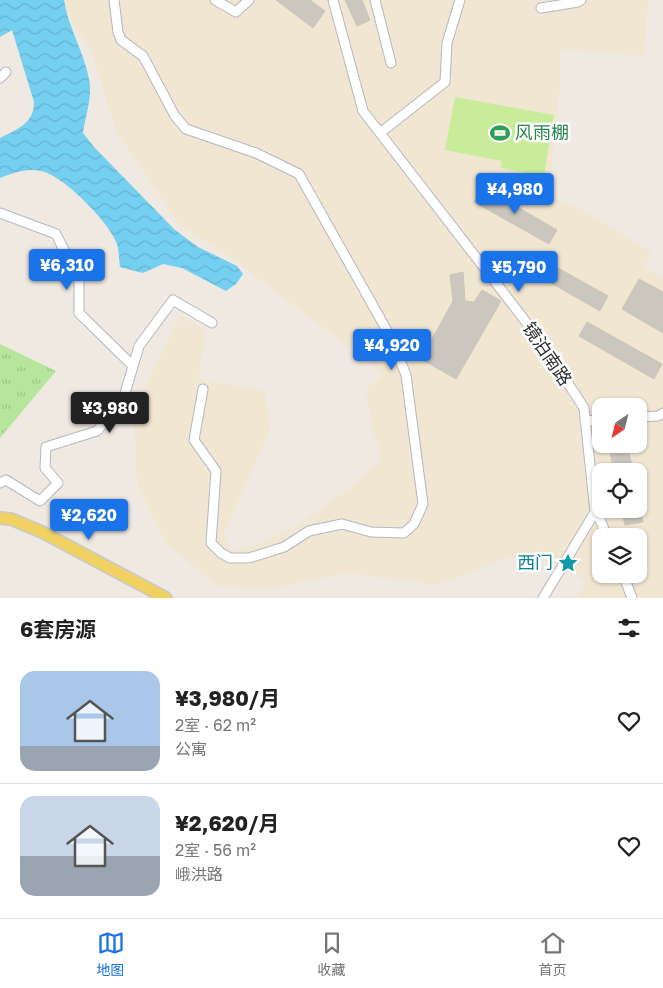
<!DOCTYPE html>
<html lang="zh">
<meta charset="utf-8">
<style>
body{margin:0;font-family:"Golos Text","Noto Sans SC",sans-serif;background:#f2f2f2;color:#222;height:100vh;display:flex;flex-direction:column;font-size:19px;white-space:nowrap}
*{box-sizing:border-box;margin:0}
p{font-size:16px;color:#767676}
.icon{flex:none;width:28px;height:28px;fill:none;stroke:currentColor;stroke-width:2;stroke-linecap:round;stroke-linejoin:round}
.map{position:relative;height:598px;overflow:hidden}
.details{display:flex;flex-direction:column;background:#fff;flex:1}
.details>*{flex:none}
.needle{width:32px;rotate:215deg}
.controls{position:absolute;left:592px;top:398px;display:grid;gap:10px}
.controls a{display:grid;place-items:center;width:55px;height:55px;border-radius:10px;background:#fff;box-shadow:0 1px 4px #0004;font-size:25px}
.price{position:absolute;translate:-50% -42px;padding:0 11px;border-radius:5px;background:#1a73e8;color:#fff;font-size:16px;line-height:32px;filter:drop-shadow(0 1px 2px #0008)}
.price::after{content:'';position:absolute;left:50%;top:30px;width:15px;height:11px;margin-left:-8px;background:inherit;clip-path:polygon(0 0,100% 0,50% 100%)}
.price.active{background:#222;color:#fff}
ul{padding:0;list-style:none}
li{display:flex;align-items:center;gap:15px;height:125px;padding:0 20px}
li+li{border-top:1px solid #e0e0e0}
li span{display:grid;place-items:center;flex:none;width:140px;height:100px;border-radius:15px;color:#555}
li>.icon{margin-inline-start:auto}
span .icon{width:60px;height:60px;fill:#fffc;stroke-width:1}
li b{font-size:21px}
h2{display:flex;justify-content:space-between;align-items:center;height:60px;padding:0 20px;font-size:21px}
.tabs{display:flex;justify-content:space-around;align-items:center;height:70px;border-top:1px solid #e0e0e0;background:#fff;font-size:14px;color:#767676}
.tabs a{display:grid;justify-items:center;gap:2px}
.tabs .active{color:#1a73e8}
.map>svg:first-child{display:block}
.education{fill:#f0e6d1;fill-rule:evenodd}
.park{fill:url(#park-tufts)}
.pitch{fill:#c9ec9a}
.water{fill:url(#water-waves)}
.building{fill:#cbc7bf;stroke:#cbc5ba}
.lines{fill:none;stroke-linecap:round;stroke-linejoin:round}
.minor-casing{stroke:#b4b7c1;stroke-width:11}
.major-casing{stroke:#c9c9c9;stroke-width:14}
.minor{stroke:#fff;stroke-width:9}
.major{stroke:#f2d163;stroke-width:11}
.labels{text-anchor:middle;stroke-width:5;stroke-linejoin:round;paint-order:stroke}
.leisure-label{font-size:18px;fill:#27864d;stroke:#fff;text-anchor:start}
.street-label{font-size:18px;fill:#2e2e2e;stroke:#fff}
.culture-label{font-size:18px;fill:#0d838f;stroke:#fff;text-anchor:end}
</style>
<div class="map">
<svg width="663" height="598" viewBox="0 0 663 598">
<defs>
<pattern id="park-tufts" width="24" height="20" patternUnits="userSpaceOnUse" patternTransform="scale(1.25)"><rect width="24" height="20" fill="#b6e59e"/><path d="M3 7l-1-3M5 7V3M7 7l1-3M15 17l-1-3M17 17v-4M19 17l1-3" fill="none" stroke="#9dc588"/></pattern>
<pattern id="water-waves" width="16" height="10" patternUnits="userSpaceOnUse" patternTransform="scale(1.25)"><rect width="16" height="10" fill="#75cff0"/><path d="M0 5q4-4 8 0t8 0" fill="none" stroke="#66b2ce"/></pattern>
</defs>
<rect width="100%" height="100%" fill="#efe9e1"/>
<path class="education" d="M60,0H648L644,56L561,49L559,94L549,196L584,211L652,252L644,267L663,278V598H577L585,581L556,559L506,558L437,585L347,573L269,589L215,585L166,542L137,483L134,422L150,377L181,316L206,331L198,379L265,391L270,429L224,533L230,550L255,546L302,522L350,488L382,459L373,430L366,390L384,374L229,256L180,225L116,131L93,56ZM601,406H639V444H601ZM601,471H639V509H601ZM601,536H639V574H601Z"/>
<path class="park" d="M0,344L56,371L0,438Z"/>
<path class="pitch" d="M455,97L554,115L544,176L501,168L502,161L445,150Z"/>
<path class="water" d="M0,0H64C68,27 84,52 89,79C93,97 85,116 83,133L94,147L175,230L198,247L237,266L243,274L236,284L226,291L182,268L163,264L143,273L120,267C119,260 119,251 117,244C110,223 63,175 41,171C27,168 13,173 0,178V138C17,129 34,124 34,102L12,30L0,37Z"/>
<path class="building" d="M276,0H310L325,11L313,28Z
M345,0H362L370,20L357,26Z
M483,187L557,230L549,244L474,202Z
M533,254L608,296L600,311L525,268Z
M463,272L465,301L474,302L482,290L501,301L456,379L421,359L453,301L450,275Z
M639,279L663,292V333L622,309Z
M587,322L662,364L654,379L579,336Z
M627,444L633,471H614L609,447Z
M621,509H640L643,522L625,525Z"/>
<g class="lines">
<defs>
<path id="minor" d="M114,0L118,32L121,40L143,56L175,116L186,129L256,153L299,174L390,336L406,375L423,504L414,524L404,533L371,532L342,524L309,531L284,547L249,558H230L221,553L211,543L216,471L194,440L203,389
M215,0L236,12L249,0
M333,0L363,111L540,340L584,408L595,512L543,598
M375,0L391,63
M541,8L578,2L581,0
M0,78L6,72
M380,133L445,82L447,43L460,0
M0,213L56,234L79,280V313L133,366
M639,417L658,416L663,413
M585,421L601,420
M0,483L6,480L40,501L58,483L45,468L46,447L97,431L123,400L139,346L173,300L212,323
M595,508L607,536
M623,574L632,598"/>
<path id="major" d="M0,518L11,519L42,532L166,598"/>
</defs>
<use href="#minor" class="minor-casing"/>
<use href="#major" class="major-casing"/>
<use href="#minor" class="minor"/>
<use href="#major" class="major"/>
</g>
<defs>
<symbol id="stadium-bare" viewBox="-9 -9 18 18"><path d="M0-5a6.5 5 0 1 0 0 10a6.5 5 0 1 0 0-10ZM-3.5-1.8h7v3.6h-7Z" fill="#2e9e5b" stroke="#fff" stroke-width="2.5" paint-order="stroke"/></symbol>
<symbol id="sight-bare" viewBox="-9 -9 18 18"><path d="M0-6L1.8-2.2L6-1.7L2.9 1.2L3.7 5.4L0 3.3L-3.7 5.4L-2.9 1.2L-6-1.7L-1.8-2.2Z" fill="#0f9aa8" stroke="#fff" stroke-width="2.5" paint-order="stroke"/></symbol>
</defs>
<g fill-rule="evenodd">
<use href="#stadium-bare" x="486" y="119" width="28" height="28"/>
<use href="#sight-bare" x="554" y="549" width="28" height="28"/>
</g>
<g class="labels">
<g class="leisure-label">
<text x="515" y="139">风雨棚</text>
</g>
<g class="street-label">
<text transform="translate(547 354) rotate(56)" y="6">镜泊南路</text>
</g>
<g class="culture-label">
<text x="553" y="569">西门</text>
</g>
</g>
</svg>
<div class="controls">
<a><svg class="needle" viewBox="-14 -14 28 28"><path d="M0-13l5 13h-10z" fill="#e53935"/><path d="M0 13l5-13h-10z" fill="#767676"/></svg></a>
<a><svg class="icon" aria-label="locate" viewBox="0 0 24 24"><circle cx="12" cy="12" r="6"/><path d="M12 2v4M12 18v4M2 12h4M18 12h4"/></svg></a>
<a><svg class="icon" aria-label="layers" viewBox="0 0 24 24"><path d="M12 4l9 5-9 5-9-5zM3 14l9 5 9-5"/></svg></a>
</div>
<b class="price" style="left:515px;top:215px">¥4,980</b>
<b class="price" style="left:67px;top:291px">¥6,310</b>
<b class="price" style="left:519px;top:293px">¥5,790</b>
<b class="price" style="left:392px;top:371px">¥4,920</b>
<b class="price active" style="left:110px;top:434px">¥3,980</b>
<b class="price" style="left:89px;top:541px">¥2,620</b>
</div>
<section class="details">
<h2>6套房源<svg class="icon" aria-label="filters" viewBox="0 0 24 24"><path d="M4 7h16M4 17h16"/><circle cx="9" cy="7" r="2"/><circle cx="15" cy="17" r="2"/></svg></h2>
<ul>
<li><span style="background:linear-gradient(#a9c7e8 75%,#9aa5b1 0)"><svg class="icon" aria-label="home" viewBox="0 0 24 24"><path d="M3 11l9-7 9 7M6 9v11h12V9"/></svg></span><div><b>¥3,980/月</b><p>2室 · 62 m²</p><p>公寓</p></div><svg class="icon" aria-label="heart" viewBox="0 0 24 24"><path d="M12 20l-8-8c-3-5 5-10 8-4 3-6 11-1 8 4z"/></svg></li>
<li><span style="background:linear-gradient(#c9d6e8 60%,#9aa5b1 0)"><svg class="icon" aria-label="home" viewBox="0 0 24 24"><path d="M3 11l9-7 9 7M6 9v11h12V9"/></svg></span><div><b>¥2,620/月</b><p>2室 · 56 m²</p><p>峨洪路</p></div><svg class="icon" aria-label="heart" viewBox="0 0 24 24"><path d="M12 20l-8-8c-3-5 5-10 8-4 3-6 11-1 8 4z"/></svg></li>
</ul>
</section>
<nav class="tabs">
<a class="active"><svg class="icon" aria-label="map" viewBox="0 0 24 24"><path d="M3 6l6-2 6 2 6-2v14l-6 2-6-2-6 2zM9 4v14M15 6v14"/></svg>地图</a>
<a><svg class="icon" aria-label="saved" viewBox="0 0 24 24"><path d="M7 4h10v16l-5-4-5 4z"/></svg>收藏</a>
<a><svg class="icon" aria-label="home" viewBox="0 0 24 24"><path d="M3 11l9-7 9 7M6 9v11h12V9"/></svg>首页</a>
</nav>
